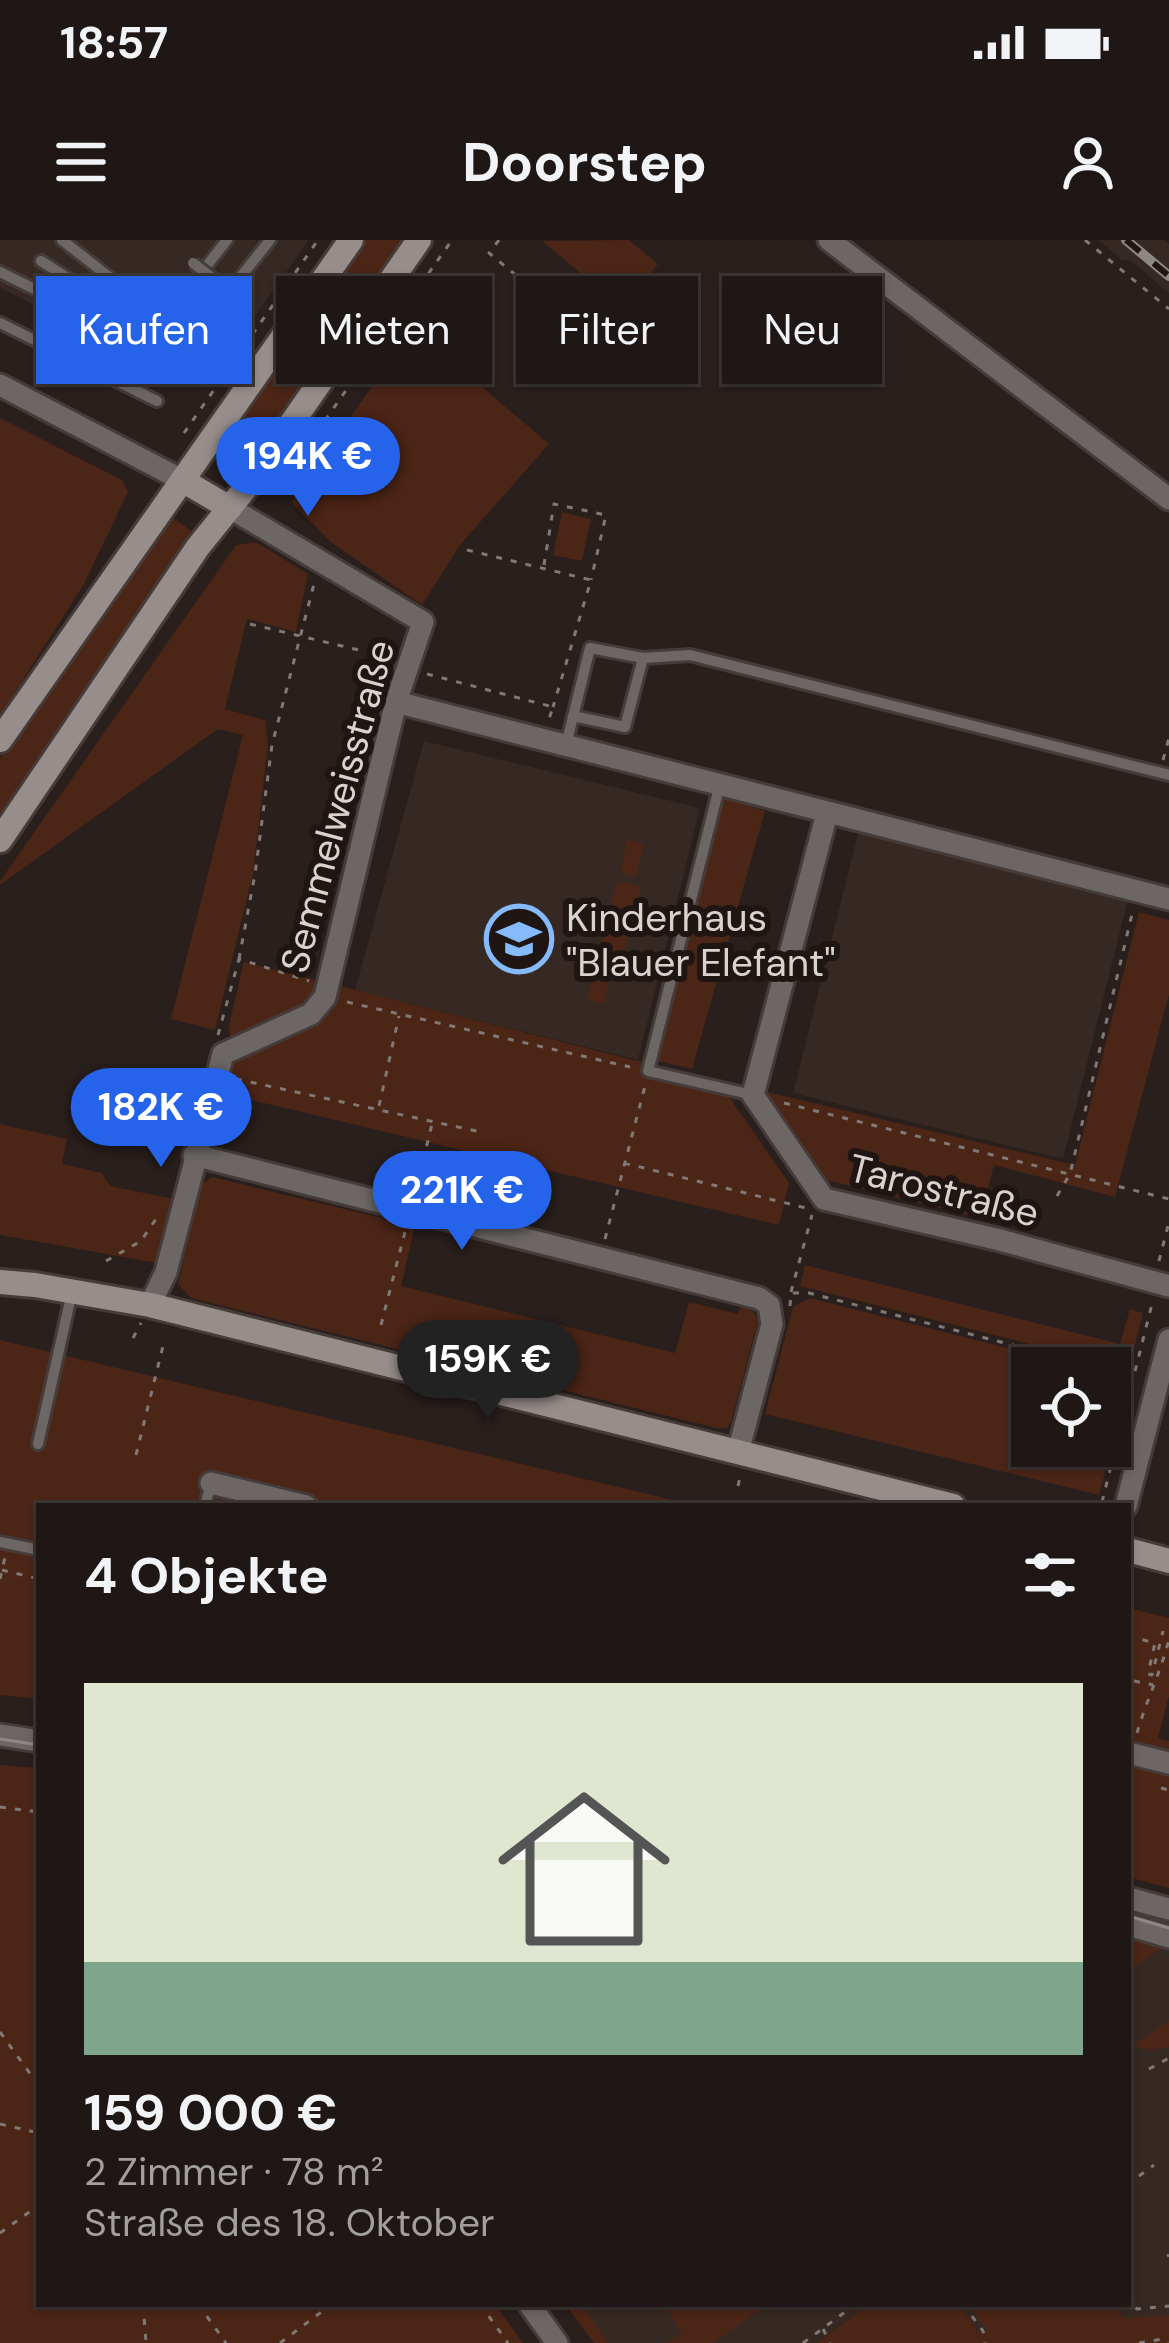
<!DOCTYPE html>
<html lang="de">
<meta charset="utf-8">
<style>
body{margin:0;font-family:"DM Sans",sans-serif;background:#27201e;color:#f1f3f6;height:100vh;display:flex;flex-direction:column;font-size:45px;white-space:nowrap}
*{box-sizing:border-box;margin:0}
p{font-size:39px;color:#a19fa0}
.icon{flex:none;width:66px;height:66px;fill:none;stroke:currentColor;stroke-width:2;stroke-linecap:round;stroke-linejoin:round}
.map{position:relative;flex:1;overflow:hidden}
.drawer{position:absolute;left:36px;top:1263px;width:1095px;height:804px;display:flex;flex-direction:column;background:#1f1715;border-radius:0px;box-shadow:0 3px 9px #0004,0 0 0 3px #3c3634}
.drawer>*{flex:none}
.banner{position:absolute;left:36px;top:36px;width:1098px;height:108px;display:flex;gap:24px}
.buttons{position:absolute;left:1011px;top:1107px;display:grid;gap:24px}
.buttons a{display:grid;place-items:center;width:120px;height:120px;border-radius:0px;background:#1f1715;box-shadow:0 3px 9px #0004,0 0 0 3px #3c3634;font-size:60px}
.price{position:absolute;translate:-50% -102px;padding:0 27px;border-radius:42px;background:#2563eb;color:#fff;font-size:39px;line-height:78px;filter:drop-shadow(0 3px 6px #0008)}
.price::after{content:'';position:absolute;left:50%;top:72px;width:36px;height:27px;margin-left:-18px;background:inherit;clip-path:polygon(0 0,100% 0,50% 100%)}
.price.active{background:#222;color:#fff}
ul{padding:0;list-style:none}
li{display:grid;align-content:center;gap:24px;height:636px;padding:0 48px}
li span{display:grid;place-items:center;height:372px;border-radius:0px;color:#555}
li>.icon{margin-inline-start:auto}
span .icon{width:216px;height:216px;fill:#fffc;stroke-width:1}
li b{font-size:51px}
h2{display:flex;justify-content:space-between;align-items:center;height:144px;padding:0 48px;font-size:51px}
.pill{padding:0 42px;border-radius:0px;background:#1f1715;box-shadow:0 3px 9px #0004,0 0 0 3px #3c3634;font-size:42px;line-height:108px}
.pill.active{background:#2563eb;color:#fff}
.status{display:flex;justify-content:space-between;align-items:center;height:84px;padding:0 60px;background:#1f1715;direction:ltr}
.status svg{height:33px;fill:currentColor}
header{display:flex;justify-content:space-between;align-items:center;height:156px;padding:0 48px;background:#1f1715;font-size:54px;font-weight:700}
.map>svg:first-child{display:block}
.built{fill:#362822}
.green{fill:#4b2516}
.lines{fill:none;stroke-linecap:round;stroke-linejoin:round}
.service-casing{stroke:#453c39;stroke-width:16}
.minor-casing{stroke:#453c39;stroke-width:27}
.secondary-casing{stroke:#453c39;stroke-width:30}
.path{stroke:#817976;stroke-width:3;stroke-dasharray:6 9;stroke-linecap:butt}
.service{stroke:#6c6765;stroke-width:10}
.minor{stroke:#6c6765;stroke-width:21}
.secondary{stroke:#978e8b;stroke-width:24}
.tram{stroke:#8f8784;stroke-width:3}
.rail-casing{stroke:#8f8784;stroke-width:10}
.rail{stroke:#1f1613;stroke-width:6;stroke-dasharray:18;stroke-linecap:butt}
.service-bridge-casing{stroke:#453c39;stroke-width:16;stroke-linecap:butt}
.service-bridge{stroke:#6c6765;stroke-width:10}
.labels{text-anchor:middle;stroke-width:12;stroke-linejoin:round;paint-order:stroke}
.street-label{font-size:39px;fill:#d9d3d0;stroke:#1f1613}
.poi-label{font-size:39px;fill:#d9d3d0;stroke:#1f1613;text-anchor:start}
</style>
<div class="status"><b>18:57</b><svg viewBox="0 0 49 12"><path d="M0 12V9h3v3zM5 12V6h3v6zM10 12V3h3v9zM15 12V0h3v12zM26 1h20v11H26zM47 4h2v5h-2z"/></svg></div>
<header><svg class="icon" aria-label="menu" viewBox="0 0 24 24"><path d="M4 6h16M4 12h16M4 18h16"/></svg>Doorstep<svg class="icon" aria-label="person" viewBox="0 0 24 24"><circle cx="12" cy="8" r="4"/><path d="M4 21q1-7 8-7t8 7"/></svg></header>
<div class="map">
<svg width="1169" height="2103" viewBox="0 0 1169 2103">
<rect width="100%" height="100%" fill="#291f1c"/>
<path class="built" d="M0,0H309L204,148L0,48Z
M1098,0H1164L1169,4V53L1130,20H1122Z
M424,501L700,568L638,820L355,750Z
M858,593L1128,659L1063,919L793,853Z
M1128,1699L1169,1710V2075L928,2096L912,2064H1128Z
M566,2064H870L816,2103H594Z"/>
<path class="green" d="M362,0H406L246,229L217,208Z
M629,0L658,24L623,68L542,1Z
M413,88L549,204L460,305L422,365L332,303L291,262Z
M0,178L122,240L128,252L84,344L0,476Z
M562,272L591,279L582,321L553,315Z
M170,276L193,292L0,582V518Z
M256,302L308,334L296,392L247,379L225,469L265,480L268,504L253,634L215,790L171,779L243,495L218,489L0,645V641L236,305Z
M722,557L765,571L692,829L654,820Z
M627,600L644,604L636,637L620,633Z
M617,641L641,647L621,726L597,720Z
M1139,672L1169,680V754L1115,957L994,925L980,978L822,939L761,858L763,851L1075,925Z
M244,722L718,841L789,943L779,985L225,854L233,827L229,785Z
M595,728L611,732L604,764L587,760Z
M0,884L67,899L62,924L102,933L110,946L174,959L157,1023L0,995Z
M212,937L415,986L401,1046L675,1113L689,1062L738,1074L741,1066L753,1071L758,1081L731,1182L727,1188H716L191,1058L178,1044L201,945Z
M805,1025L1120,1104L1130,1069L1143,1073L1129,1129L800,1046Z
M810,1058L1086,1128H1032V1206H1110V1134L1130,1139L1099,1255L765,1174L793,1067Z
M0,1100L698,1266H39V1459L0,1455Z
M1128,1368L1169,1378V1456L1158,1498L1169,1501V1648L1128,1637Z
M0,1525L39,1528V2064H495L523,2103H0Z
M1128,1699L1163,1707L1128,1732Z
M1169,1780V1807L1150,1810L1133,1806Z
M581,2064L609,2103H594L570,2071Z
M675,2064H768L714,2103H667L682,2092L667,2070Z
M870,2064H958L979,2092L987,2090L968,2064H1113L1124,2078L1169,2075V2103H816Z"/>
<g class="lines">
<defs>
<path id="service" d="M62,0L164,80
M41,21L129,77
M0,32L145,104L227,0
M0,83L157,161
M169,97L184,108L270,0
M573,476L625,487L643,418
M566,505L590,408L643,418L690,415L1169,535
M720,544L648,831L753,855
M38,1204L72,1052
M205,1266L211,1243
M0,1302L39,1310"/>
<path id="minor" d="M829,0L1169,259
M0,145L182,240
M396,462L1169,659
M827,573L753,855L824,959L996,999L1169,1046
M194,915L759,1058L769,1065L772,1084L738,1212
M150,1065L166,1032L223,814L311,774L325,757L396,462L423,382L230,268
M211,1243L306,1266
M1126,1266L1169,1100
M0,1495L39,1501
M1128,1513L1169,1523
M1128,1658L1169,1669
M1128,1685L1169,1697
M529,2064L557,2103"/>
<path id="secondary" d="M182,240L230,268
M0,500L351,0
M0,600L198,307L252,240L419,0
M0,1042L35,1045L150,1065L953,1266
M1128,1310L1169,1321"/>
</defs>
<use href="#service" class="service-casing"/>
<use href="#minor" class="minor-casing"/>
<use href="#secondary" class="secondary-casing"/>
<path class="path" d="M499,0L489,13L621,122L691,37
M1085,0L1169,69
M184,193L318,0
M273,254L452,0
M467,310L591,340L553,467
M544,325L554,264L606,275L591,340
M250,384L388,417
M427,434L553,467L548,482
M1163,520L1169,498
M239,719L255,634L272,505L314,344
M347,762L630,827
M218,795L239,719L309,741
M236,839L481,892
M784,863L1169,959
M379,866L399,776
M624,923L806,968
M416,950L432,884
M1057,956L1070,934L1133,670
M605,999L645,846
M106,1021L141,1001L158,976
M1159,1021L1169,982
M791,1052L812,975
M790,1066L791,1053H809L1103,1128
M381,1085L406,988
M133,1098L141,1083
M1110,1130L1133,1136
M136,1215L163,1106
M738,1246L741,1233
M1102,1262L1153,1060
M2,1330L39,1339
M0,1339L5,1317
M1128,1396L1155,1403L1148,1434L1152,1435L1163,1391
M1134,1441L1153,1445
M1137,1493C1146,1461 1161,1432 1169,1399
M1161,1548L1169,1550
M0,1567L39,1572
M0,1792L39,1846
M1149,1829L1169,1818
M0,1884L39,1893
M1139,1936L1154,1925
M0,1993L39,1965
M1167,2016L1169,2015
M143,2064L146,2103
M198,2064L226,2103
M480,2064L508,2103
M963,2064L983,2091L985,2103
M1107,2064L1134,2065L1137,2069L1169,2066
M823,2089L830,2103
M280,2103L332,2064
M803,2103L856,2064
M1139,2103L1162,2099L1168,2103"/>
<use href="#service" class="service"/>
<use href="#minor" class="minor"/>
<use href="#secondary" class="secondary"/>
<path class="tram" d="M0,1499L39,1505
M1128,1676L1169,1688"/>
<defs>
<path id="rail" d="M1126,0L1169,36"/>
</defs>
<use href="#rail" class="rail-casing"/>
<use href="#rail" class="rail"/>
<defs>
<path id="service-bridge" d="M193,23L215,40
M129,77L169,97"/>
</defs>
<use href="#service-bridge" class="service-bridge-casing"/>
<use href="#service-bridge" class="service-bridge"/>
</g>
<defs>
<symbol id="school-ring" viewBox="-11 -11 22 22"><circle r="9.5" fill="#1f1613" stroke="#85bbfb" stroke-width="1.5"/><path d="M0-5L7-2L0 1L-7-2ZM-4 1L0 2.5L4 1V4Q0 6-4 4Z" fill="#85bbfb"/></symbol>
</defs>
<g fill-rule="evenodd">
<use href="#school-ring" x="481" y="661" width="76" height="76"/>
</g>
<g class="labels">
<g class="street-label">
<text transform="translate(337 566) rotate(-75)" y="14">Semmelweisstraße</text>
<text transform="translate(944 950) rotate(14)" y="14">Tarostraße</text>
</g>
<g class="poi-label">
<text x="566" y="691">Kinderhaus<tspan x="566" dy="45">"Blauer Elefant"</tspan></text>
</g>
</g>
</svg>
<div class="buttons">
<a><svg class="icon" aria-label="locate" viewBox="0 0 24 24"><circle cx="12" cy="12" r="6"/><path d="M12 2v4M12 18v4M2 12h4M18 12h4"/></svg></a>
</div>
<b class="price" style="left:308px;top:279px">194K €</b>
<b class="price" style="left:161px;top:930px">182K €</b>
<b class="price" style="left:462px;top:1013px">221K €</b>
<b class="price active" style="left:488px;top:1182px">159K €</b>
<div class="banner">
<a class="pill active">Kaufen</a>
<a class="pill">Mieten</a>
<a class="pill">Filter</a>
<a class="pill">Neu</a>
</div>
<section class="drawer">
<h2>4 Objekte<svg class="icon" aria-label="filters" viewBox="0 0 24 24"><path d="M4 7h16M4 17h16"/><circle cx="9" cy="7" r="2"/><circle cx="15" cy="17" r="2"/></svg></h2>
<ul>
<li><span style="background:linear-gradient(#dfe7d0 75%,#7fa58c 0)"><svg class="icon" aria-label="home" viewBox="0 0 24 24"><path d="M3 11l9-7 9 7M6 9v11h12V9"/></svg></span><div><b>159 000 €</b><p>2 Zimmer · 78 m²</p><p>Straße des 18. Oktober</p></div></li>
</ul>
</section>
</div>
